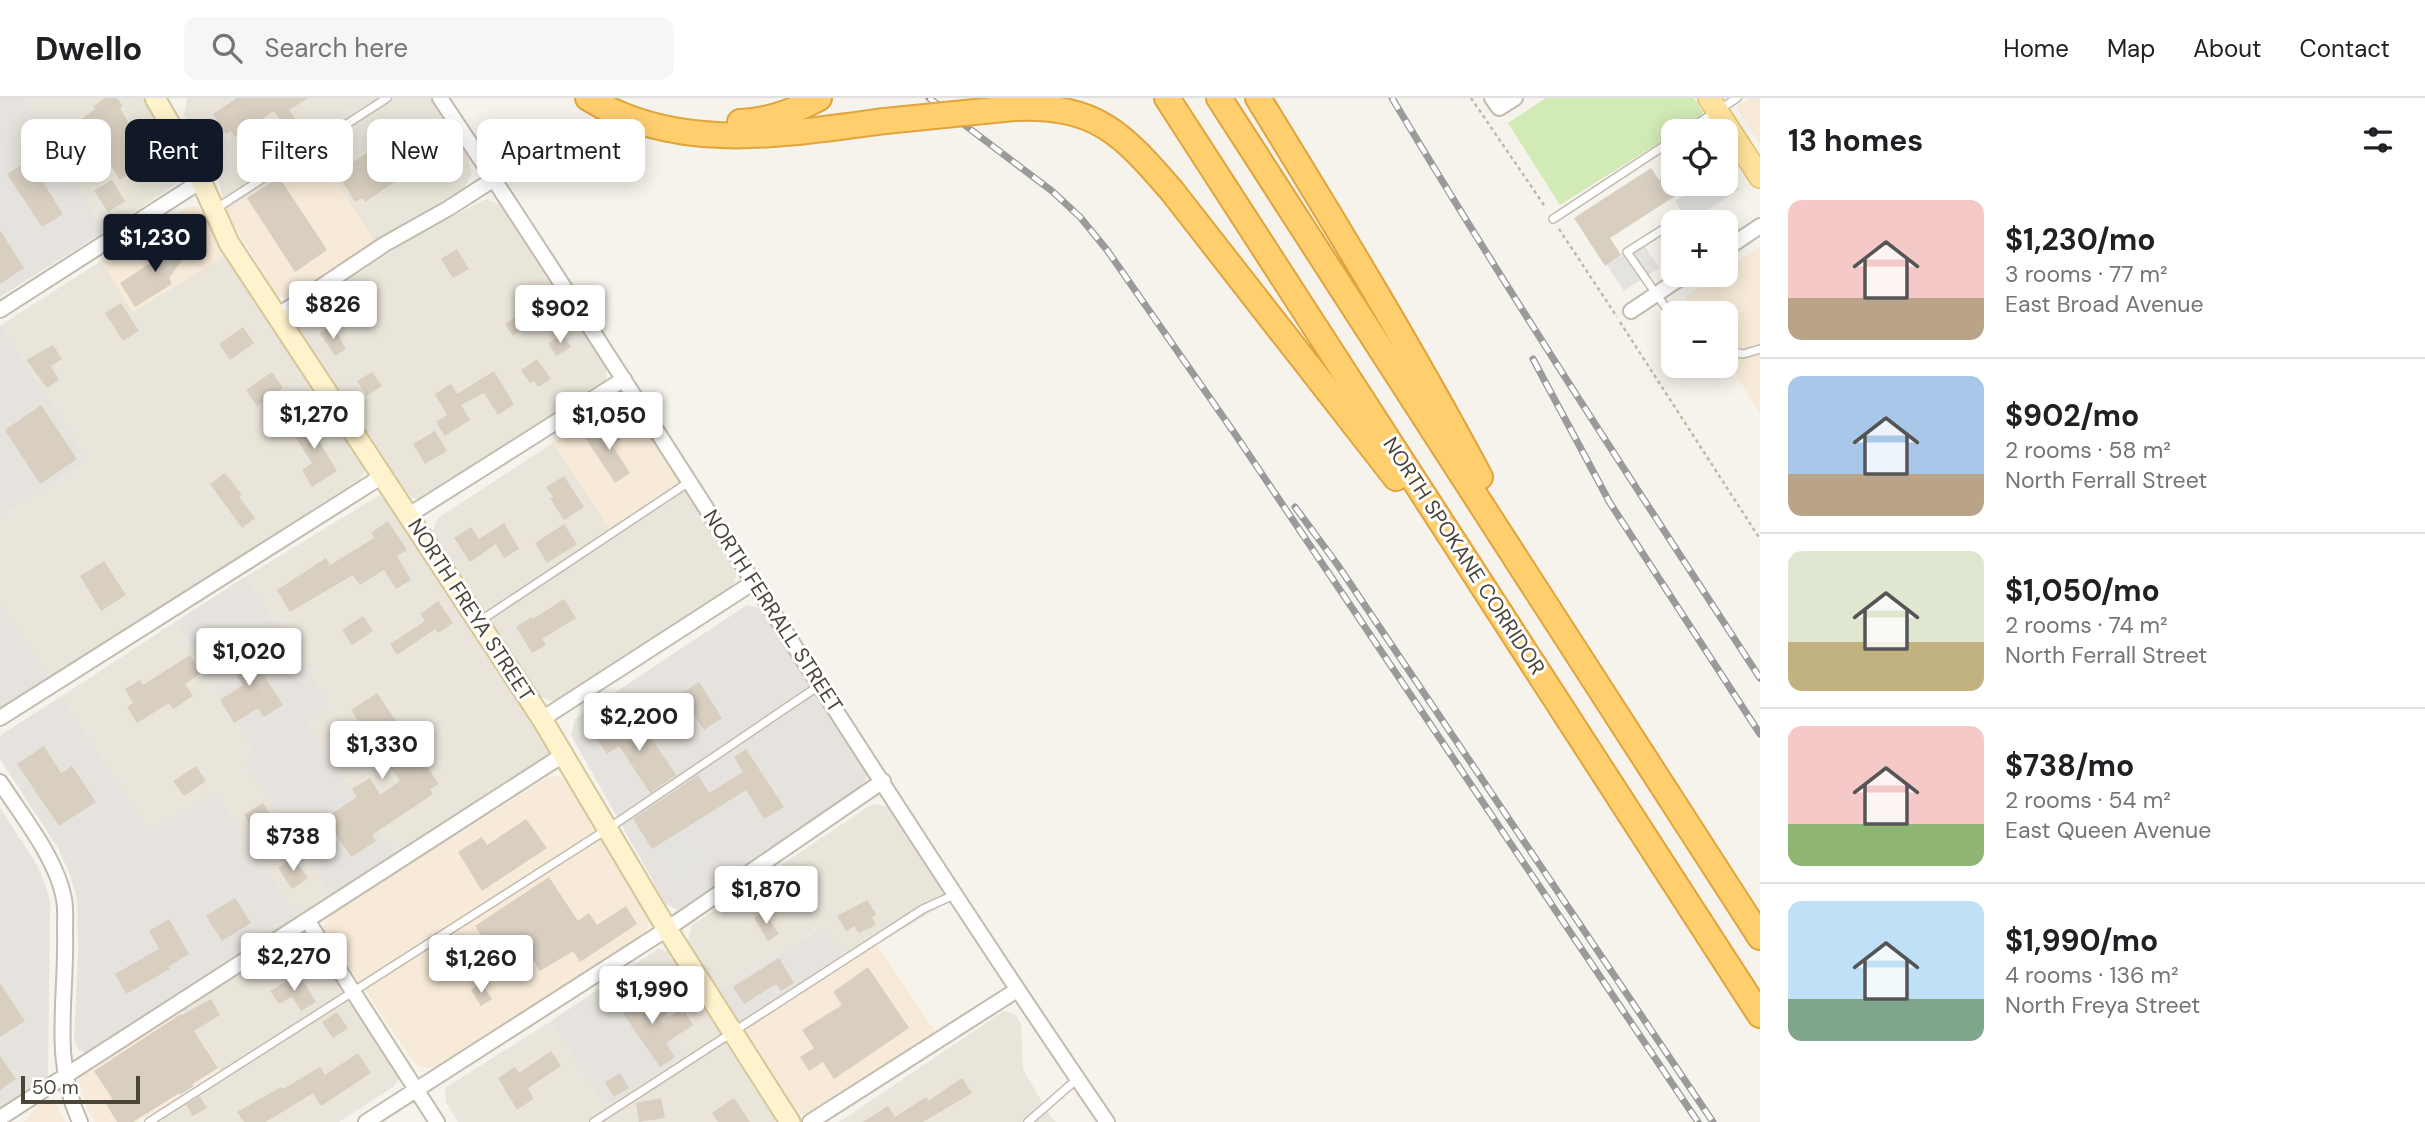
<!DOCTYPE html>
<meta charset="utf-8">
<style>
body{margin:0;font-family:"DM Sans",sans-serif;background:#f6f6f6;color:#202124;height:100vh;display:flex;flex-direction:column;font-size:26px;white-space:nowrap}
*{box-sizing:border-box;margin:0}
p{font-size:23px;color:#757577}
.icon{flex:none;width:38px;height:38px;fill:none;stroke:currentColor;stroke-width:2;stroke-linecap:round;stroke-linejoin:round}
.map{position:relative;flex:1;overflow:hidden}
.side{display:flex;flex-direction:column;background:#fff;width:665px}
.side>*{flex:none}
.hud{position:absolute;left:21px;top:21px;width:665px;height:63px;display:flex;gap:14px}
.fabs{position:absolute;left:1661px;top:21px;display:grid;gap:14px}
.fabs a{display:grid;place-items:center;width:77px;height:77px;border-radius:14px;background:#fff;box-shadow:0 4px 18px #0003;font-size:35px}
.scale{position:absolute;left:21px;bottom:18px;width:119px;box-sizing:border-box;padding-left:7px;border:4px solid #4b4439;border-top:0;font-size:19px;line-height:24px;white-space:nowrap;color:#4b4439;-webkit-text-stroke:5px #fff;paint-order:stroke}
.price{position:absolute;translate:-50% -60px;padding:0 16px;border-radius:7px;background:#fff;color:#222;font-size:23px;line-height:46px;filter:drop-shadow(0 2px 4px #0008)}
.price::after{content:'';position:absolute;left:50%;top:42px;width:21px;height:16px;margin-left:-10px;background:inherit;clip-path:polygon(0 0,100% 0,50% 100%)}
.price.on{background:#111827;color:#fff}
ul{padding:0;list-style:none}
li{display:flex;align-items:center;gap:21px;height:175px;padding:0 28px}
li+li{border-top:2px solid #e0e0e0}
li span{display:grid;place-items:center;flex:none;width:196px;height:140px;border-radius:14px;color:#555}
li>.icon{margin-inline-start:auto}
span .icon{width:84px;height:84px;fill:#fffc;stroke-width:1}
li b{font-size:30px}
h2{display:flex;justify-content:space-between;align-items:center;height:84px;padding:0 28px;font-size:30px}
.chip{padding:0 24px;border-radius:14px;background:#fff;box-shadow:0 4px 18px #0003;font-size:24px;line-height:63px}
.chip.on{background:#111827;color:#fff}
header{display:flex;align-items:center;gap:42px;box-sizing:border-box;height:98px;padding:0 35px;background:#fff;border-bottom:2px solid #e0e0e0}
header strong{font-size:33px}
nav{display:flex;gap:38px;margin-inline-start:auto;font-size:24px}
.search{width:490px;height:63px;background:#f6f6f6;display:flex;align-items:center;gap:18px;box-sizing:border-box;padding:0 24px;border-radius:14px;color:#757577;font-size:26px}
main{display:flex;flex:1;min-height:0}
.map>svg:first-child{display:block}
.residential{fill:#eae5da}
.commercial{fill:#f7ead8}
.industrial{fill:#e6e2dd}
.green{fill:#d2eab5}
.parking{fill:#e5e3e0}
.building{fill:#d8cfc1}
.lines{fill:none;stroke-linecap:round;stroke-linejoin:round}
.lane-casing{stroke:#c2bbae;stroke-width:10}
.street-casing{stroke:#c2bbae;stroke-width:18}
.secondary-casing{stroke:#d6c79b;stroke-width:23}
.primary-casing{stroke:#e6c16a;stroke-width:24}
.highway-casing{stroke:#e0a43c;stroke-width:28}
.path{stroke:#c4b79f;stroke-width:2.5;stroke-dasharray:3.5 3.5;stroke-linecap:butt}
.lane{stroke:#fff;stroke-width:7}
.street{stroke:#fff;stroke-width:14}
.secondary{stroke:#fff3cd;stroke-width:19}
.primary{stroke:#ffe39c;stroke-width:21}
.highway{stroke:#ffcf6e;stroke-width:24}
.rail-casing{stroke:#9a9a9a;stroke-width:7}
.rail{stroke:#fff;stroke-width:4.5;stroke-dasharray:13;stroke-linecap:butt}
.highway-bridge-casing{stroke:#e0a43c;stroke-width:28;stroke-linecap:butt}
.highway-bridge{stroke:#ffcf6e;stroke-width:24}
.labels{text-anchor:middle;stroke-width:6;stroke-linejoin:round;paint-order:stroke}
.street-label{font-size:21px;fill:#4b4439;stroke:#fff}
</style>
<header>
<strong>Dwello</strong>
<div class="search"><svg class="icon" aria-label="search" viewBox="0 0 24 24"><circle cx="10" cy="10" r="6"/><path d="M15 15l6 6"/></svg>Search here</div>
<nav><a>Home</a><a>Map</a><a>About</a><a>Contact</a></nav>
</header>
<main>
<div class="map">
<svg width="1760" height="1024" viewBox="0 0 1760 1024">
<rect width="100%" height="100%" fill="#f6f3ec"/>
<path class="residential" d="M24,0H143L180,62L181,75L176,86L105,133Z
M187,0H432L466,52L472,76L465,89L375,144L318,54L225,113L218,77L184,16Z
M486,101L501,107L607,264L606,282L419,402L405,396L296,227L300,213L412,140Z
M229,155L364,363L365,373L361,380L50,580L0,504V419L89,363L1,227L101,163L133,214Z
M553,345L609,430L679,384L738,472L731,493L557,605L539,598L432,433L438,420Z
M380,397L389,401L551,646V656L393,757L306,625L331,608L245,479Z
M175,524L256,657L246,664L330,797L297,818L216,693L150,736L62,598Z
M872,706L893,709L953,801L847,865L822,828L719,894L688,843L692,827Z
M301,837L310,840L398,971L400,979L393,989L339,1024H158L225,980L181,912Z
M659,850L670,855L779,1024H458L446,1005L445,990L551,923L606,1008L682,958L624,874Z
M1004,913L1015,916L1021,926L1023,971L1050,1018L1056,1024H839Z"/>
<path class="commercial" d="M1750,0H1760V46L1738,12L1737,8Z
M318,54L375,144L291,200L277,198L225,113Z
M196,108L207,115L229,155L133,214L101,163L185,110Z
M1760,149V315L1726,261V215H1696L1685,199L1718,177H1726V171Z
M615,304L630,306L679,384L609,431L553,345Z
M557,678L566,679L644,809L650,821L647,831L643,839L522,914L440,969L425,970L415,966L322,829L328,819L341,810L547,680Z
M877,847L937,937L808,1018L796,1014L743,931Z
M181,912L220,971L138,1024H95L87,1010L78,981L84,974L99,963Z
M49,1001L57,1007L65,1024H24L41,1003Z"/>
<path class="industrial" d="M0,0H24L105,133L0,199Z
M1,227L89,363L0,419V228Z
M245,479L331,608L307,625L393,757L330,797L245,664L256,657L175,524Z
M0,504L50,580L0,610Z
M747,507L768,512L868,675L862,691L678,812L666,806L571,637L575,621Z
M62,598L150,735L216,693L297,818L86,955L79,952L74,943L78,855L77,801L69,774L58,750L0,661V639L2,636Z
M0,710L34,762L43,780L50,803L48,979L43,984L0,1012Z
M823,828L847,865L743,931L719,894Z
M624,874L682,958L606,1009L551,923Z"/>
<path class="green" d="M1546,0H1694L1703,14L1702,17L1677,33H1673V36L1560,107L1508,25Z"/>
<path class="parking" d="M1726,72L1739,92L1688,124L1675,103L1691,93L1687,86H1726Z
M1642,144L1659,170L1624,193L1607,167Z
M687,731L710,765L676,788L653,753Z"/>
<path class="building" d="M105,0H117L123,8L120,10L150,62L120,82L93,39L69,54L59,38L81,24L80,22L95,11L93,8Z
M237,0H308L289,12L306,37L296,44L274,13L235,39L231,33L226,36L213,16Z
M375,50L379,57L390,50L405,73L403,74L405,77L365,104L362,100L355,104L337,74Z
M29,62L63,116L42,129L7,76Z
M1651,70L1659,82L1673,73V86H1694L1610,140L1621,157L1605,168L1574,120Z
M279,79L327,152L295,174L247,100Z
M112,82L125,103L108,114L94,93Z
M0,132L24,170L0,186Z
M177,139L191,150L169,180L172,186L135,209L120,185L164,156Z
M457,151L469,171L453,180L441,161Z
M541,201L549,213L513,238L505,226Z
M121,205L139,233L123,243L105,215Z
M332,227L346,251L335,258L320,235Z
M243,229L254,245L230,262L219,246Z
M563,236L571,249L556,258L548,245Z
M53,247L62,261L51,268L59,282L47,290L26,262Z
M537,261L551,281L538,289L534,283L530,285L521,272Z
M494,273L514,306L498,317L484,295L461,307L470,322L445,338L436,324L447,317L435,296L451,286L457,296Z
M272,274L283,290L257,308L246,292Z
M372,274L382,288L367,298L357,283Z
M41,307L77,361L40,386L5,332Z
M313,315L323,331L315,336L337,373L312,389L302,372L312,365L295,339L300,336L294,328Z
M610,325L621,341L612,347L630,375L615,385L586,341Z
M435,333L447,353L425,366L413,346Z
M225,375L242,397L239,399L255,420L242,430L210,386Z
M564,378L584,409L564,422L550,400L553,399L546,389Z
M388,423L407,452L397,458L411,482L396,491L384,472L360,487L353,477L290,514L277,492L326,460L330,467L374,440L371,435Z
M504,425L519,451L504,460L496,446L470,464L454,440L471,429L479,441Z
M564,426L577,446L547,465L535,445Z
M104,463L126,497L101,513L80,478Z
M564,501L576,520L542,541L546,547L532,555L516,529L532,519L533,521Z
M438,503L453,525L438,535L435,531L397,557L390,546L425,523L420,516Z
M363,518L373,533L352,547L342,532Z
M244,546L283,607L264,619L258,610L234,625L220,602L243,587L224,559Z
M190,557L201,575L185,586L193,598L173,611L169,605L137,625L127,609L133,605L125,591L140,582L143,587Z
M699,584L722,620L704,632L681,596Z
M377,595L439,686L430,691L433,696L372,737L376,743L351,759L325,720L357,699L352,691L370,680L380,697L400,683L351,612Z
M636,617L676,677L650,695L619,648L607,656L597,642Z
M44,648L61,675L72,668L96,704L59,728L17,666Z
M746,651L784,709L764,721L746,692L652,751L633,721L698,677L709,695L743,674L734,659Z
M196,668L206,683L184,698L173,683Z
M263,705L279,730L260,742L244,717Z
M526,721L547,750L482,793L458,754L482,739L487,747Z
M293,759L308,780L292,791L278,770Z
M549,779L578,823L589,815L597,827L626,808L637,826L580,864L573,853L540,873L519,838L493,855L475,828Z
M235,800L251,825L222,843L206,818Z
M867,802L876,816L872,819L876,827L859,835L854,828L846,833L837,818Z
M763,813L779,836L768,843L754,820Z
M169,821L189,856L168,869L170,871L126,896L115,876L159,851L149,833Z
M779,860L794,885L781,893L776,886L744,906L733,889Z
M868,869L909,930L834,981L823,964L809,973L800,959L814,950L802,932L842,907L833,894Z
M299,876L316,904L301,913L292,899L279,906L270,893Z
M0,885L25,923L0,939Z
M481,885L492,901L481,908L471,892Z
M627,888L649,920L664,911L669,919L679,912L682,917L685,914L693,927L666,945L675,959L660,969L611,898Z
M211,901L220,917L194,933L218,970L192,986L194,988L180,997L179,995L133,1024H117L106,1006L113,1002L94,973L181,916L182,917Z
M337,914L348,930L333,940L322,924Z
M551,953L561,968L528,990L533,1001L517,1012L498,980L515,969L519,975Z
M358,955L371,975L321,1008L313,995L266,1024H244L237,1014L281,989L283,991L320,969L325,977Z
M0,958L16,981L0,992Z
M620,975L629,990L614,999L605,984Z
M962,980L972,995L923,1024H863L888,1008L895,1019L926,999L928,1003Z
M200,998L207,1010L193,1018L186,1007Z
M661,1000L665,1020L639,1024L636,1005Z
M734,1000L750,1024H718L712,1015Z"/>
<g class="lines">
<defs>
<path id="lane" d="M1686,33L1737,0
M217,110L387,0
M1553,121L1673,42
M1673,125L1627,154L1673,220
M1726,252L1743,256L1760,251
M480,523L689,384
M149,1024L606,732L820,587
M594,1024L923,811L954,797
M1028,1024L1077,981"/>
<path id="street" d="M440,0C666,339 877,688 1107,1024
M1492,0L1499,10L1515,0
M1726,151L1760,128
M0,212L201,83
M1631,213L1685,177
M277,218L385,146L449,110L494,81
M409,417L624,281
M0,620L384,377
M542,621L754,484
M0,684C22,718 57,761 64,801C66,812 65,823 65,834C67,900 51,961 80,1024
M307,822L437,1024
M0,1020L563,657
M366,1024L667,831L883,683
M810,1024L1017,892"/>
<path id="secondary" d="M155,0L195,69L229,145L542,621L667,831L790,1024"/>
<path id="primary" d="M1709,0L1760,79"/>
<path id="highway" d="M588,0C679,56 785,36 885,23
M1167,0L1760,917
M1219,0L1760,839
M1258,0C1335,125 1411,250 1480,379
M1014,10C1096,7 1121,34 1172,93L1396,380
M740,24C769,23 794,13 819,0"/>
</defs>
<use href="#lane" class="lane-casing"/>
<use href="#street" class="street-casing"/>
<use href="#secondary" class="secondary-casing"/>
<use href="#primary" class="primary-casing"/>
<use href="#highway" class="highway-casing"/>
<path class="path" d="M1471,0L1546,110
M1559,131L1617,219
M1620,224L1760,441"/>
<use href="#lane" class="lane"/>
<use href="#street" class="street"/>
<use href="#secondary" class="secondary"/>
<use href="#primary" class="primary"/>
<use href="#highway" class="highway"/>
<defs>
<path id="rail" d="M929,0L1052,93L1080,119L1107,152L1235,336L1698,1024
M1392,0C1509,196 1635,388 1760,580
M1533,261L1610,405L1760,636
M1295,409L1337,466L1713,1024"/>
</defs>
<use href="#rail" class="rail-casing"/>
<use href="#rail" class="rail"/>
<defs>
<path id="highway-bridge" d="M885,23L1014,10"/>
</defs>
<use href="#highway-bridge" class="highway-bridge-casing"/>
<use href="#highway-bridge" class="highway-bridge"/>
</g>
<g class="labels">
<g class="street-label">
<text transform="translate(1464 458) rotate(57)" y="7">NORTH SPOKANE CORRIDOR</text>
<text transform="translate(471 512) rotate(57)" y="7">NORTH FREYA STREET</text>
<text transform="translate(773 513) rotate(57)" y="7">NORTH FERRALL STREET</text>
</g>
</g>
</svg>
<div class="fabs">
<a><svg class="icon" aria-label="locate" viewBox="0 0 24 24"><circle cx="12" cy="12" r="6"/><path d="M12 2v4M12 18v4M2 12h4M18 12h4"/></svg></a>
<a>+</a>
<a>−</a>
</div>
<div class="scale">50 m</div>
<b class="price on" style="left:155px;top:176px">$1,230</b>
<b class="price" style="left:333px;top:243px">$826</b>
<b class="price" style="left:560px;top:247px">$902</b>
<b class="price" style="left:314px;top:353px">$1,270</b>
<b class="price" style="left:609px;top:354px">$1,050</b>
<b class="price" style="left:249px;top:590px">$1,020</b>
<b class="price" style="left:639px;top:655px">$2,200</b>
<b class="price" style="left:382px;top:683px">$1,330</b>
<b class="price" style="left:293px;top:775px">$738</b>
<b class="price" style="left:766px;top:828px">$1,870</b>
<b class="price" style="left:294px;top:895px">$2,270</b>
<b class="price" style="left:481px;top:897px">$1,260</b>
<b class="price" style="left:652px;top:928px">$1,990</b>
<div class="hud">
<a class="chip">Buy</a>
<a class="chip on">Rent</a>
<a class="chip">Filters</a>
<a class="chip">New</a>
<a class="chip">Apartment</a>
</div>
</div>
<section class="side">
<h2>13 homes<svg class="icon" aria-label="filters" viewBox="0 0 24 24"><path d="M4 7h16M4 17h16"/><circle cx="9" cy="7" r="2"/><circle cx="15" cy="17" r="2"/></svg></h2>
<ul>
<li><span style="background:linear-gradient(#f6c9c9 70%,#b9a48a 0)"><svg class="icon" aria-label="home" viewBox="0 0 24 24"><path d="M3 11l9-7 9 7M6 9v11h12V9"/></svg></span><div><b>$1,230/mo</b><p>3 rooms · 77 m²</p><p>East Broad Avenue</p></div></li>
<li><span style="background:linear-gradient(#a9c7e8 70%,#b9a48a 0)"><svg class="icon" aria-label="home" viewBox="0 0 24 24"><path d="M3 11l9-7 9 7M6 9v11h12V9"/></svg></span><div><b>$902/mo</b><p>2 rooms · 58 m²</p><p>North Ferrall Street</p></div></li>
<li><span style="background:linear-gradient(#dfe7d0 65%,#c2b280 0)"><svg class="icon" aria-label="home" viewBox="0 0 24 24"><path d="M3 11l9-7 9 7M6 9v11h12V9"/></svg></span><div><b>$1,050/mo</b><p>2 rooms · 74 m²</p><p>North Ferrall Street</p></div></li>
<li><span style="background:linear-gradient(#f6c9c9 70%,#8fb573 0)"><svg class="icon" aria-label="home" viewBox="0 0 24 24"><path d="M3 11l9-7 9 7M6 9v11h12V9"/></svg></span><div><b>$738/mo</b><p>2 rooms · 54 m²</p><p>East Queen Avenue</p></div></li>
<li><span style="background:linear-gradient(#bfe0f5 70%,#7fa58c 0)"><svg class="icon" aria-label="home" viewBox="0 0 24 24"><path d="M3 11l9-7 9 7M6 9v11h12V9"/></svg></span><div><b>$1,990/mo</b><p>4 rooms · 136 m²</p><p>North Freya Street</p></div></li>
</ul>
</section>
</main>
